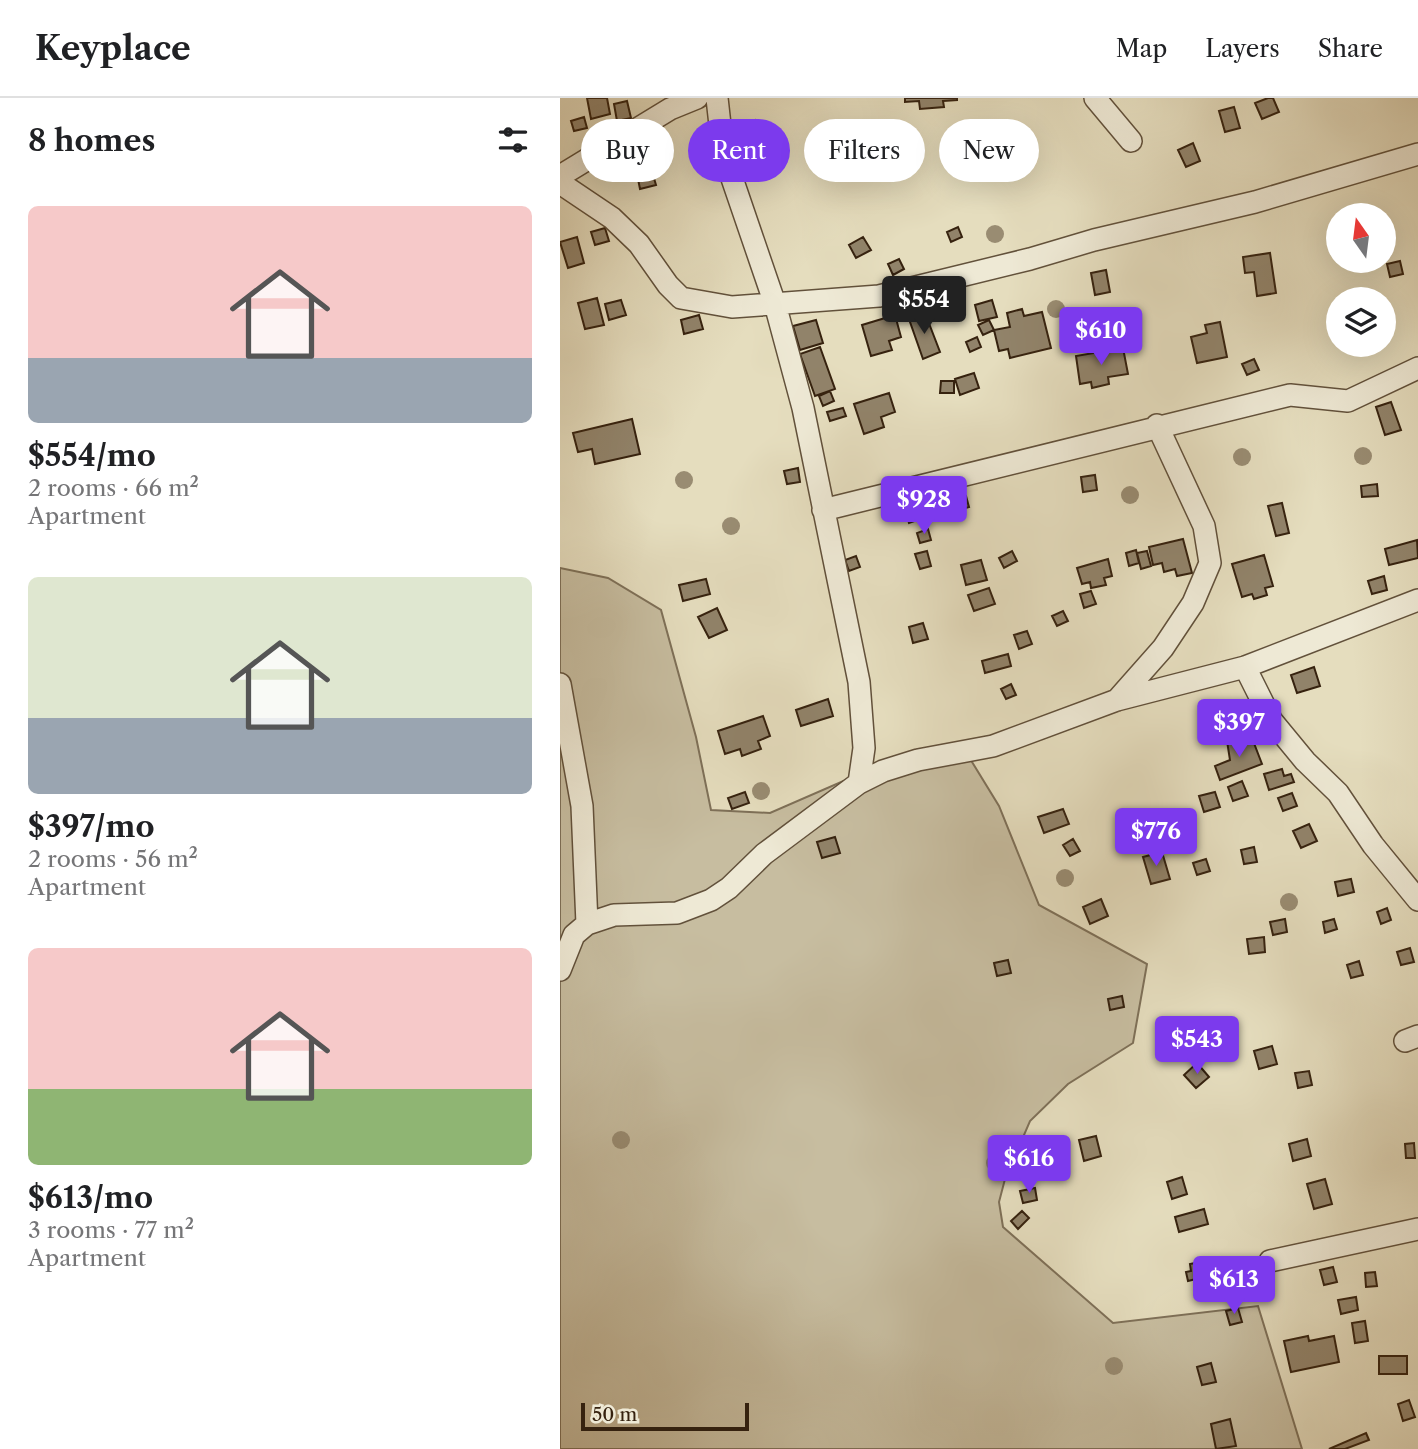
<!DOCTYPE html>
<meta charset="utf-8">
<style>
body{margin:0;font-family:"Libre Caslon Text",serif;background:#f6f6f6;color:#202124;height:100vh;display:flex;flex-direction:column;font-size:26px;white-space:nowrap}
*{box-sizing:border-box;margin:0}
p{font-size:23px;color:#757577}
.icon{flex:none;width:38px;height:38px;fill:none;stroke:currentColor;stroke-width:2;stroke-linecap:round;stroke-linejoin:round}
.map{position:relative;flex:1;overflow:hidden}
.drawer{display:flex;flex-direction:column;background:#fff;width:560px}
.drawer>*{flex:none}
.banner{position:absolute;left:21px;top:21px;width:665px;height:63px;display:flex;gap:14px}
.needle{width:46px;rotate:346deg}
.fabs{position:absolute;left:766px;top:105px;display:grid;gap:14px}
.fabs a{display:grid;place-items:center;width:70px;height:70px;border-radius:50%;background:#fff;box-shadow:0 7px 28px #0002;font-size:35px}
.scale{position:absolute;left:21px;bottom:18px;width:168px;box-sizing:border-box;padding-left:7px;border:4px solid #36220f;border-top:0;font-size:19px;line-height:24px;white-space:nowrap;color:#36220f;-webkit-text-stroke:5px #eee9d5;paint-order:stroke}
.price{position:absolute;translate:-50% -60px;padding:0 16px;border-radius:7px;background:#7c3aed;color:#fff;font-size:23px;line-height:46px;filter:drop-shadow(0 2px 4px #0008)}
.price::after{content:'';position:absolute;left:50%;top:42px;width:21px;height:16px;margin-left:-10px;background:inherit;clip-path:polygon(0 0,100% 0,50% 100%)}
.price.on{background:#222;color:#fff}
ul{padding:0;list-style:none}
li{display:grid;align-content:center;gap:14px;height:371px;padding:0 28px}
li span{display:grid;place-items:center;height:217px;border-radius:10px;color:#555}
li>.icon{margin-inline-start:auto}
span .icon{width:126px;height:126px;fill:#fffc;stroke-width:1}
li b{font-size:30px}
h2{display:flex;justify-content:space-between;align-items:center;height:84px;padding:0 28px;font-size:30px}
.tag{padding:0 24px;border-radius:32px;background:#fff;box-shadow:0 7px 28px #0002;font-size:24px;line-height:63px}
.tag.on{background:#7c3aed;color:#fff}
header{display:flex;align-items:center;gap:42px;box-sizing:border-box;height:98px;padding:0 35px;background:#fff;border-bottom:2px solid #e0e0e0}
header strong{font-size:33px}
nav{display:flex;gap:38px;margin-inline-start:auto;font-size:24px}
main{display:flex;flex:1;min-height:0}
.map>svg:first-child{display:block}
.green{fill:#c7bda0;stroke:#7e7058;stroke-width:2}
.building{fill:#91836a;stroke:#36220f;stroke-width:2}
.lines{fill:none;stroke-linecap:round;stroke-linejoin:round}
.minor-casing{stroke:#62513b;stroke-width:24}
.minor{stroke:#eee9d5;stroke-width:21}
.tree{fill:#998c72}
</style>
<header>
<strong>Keyplace</strong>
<nav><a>Map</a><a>Layers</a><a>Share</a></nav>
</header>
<main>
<section class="drawer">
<h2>8 homes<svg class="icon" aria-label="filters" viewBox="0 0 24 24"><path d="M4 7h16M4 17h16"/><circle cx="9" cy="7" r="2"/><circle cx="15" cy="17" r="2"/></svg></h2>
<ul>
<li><span style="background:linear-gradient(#f6c9c9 70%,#9aa5b1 0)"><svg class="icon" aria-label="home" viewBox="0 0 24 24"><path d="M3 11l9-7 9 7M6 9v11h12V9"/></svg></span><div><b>$554/mo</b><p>2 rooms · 66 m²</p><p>Apartment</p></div></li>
<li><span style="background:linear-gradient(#dfe7d0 65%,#9aa5b1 0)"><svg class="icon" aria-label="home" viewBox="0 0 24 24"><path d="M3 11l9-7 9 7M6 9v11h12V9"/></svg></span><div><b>$397/mo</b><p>2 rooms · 56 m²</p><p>Apartment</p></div></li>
<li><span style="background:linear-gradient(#f6c9c9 65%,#8fb573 0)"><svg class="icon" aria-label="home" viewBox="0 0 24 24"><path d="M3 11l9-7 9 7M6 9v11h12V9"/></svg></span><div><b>$613/mo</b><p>3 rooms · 77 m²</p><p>Apartment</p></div></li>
</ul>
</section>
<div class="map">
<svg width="858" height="1351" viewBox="0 0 858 1351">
<rect width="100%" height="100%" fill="#e5ddbe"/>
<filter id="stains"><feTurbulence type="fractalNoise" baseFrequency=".00286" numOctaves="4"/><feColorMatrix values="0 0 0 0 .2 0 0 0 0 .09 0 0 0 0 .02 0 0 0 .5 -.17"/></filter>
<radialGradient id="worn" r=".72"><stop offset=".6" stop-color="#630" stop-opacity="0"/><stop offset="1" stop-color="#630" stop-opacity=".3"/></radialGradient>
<path class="green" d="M0,470L48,480L101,512L136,639L151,712L210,715L327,664L401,646L439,708L479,807L587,866L573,945L508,986L470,1023L445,1081L439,1104L443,1129L553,1225L698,1208L742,1351H0Z"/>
<path class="building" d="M27,0H47L50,16L31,21Z
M345,0H397V2L383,3L384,9L360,11L359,3L345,4Z
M708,0H713L719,14L702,21L695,5Z
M67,3L71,20L57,23L54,6Z
M674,9L680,30L665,34L659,13Z
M24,19L27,30L14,33L11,23Z
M195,22L201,36L190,40L184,27Z
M633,45L640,63L626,69L618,52Z
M93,77L96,87L80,91L78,81Z
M398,129L402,139L391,144L387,134Z
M45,130L49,143L35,147L31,134Z
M17,139L24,165L8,170L0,144Z
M303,139L311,152L296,160L289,147Z
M710,155L716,195L697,198L694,174L685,175L683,159Z
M339,161L344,171L333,177L328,166Z
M840,163L843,176L830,179L827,166Z
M546,172L550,194L535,197L531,175Z
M37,200L44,227L25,231L18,205Z
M363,201L366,213L343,219L340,207Z
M61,202L66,217L49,222L45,206Z
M432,202L437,219L419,223L415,207Z
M462,211L464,218L482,214L491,250L450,260L448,251L439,253L434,232L450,229L447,215Z
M365,215L380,254L363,261L349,221Z
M139,217L143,231L124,236L121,222Z
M335,217L341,239L329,243L332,252L311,258L302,227Z
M256,222L263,245L240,252L233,228Z
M429,222L434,232L423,237L418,227Z
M660,224L667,259L637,265L631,239L647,235L645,227Z
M417,239L421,249L410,254L406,244Z
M260,249L275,291L255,298L240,256Z
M563,250L568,276L548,279L549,286L532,290L531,284L520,286L516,258Z
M694,261L699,272L687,277L682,266Z
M414,275L419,290L400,297L395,281Z
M381,283H394V295H380Z
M270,293L274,303L263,308L259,298Z
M329,295L335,314L321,319L324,329L304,336L294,306Z
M831,304L841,332L825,337L816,309Z
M283,310L286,318L270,323L267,314Z
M72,321L80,356L35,366L32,351L18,354L13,335Z
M238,370L240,384L227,386L224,373Z
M535,377L537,392L523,394L521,379Z
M817,386L818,398L802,399L801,388Z
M406,398L409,409L398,412L394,402Z
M722,405L729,435L716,438L708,408Z
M358,411L360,421L349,425L346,414Z
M368,431L371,442L360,445L357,435Z
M623,441L632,475L617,478L615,471L604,474L602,465L593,467L589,449Z
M857,442L858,460L829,467L825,451Z
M576,452L579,465L569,468L566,455Z
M367,453L371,468L360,471L355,456Z
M452,453L457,463L444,470L439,460Z
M587,453L591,468L581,471L577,455Z
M704,457L713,488L705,490L707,497L694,501L692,496L682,499L672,466Z
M296,458L300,469L289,473L285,462Z
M548,461L552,478L544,480L546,487L531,490L530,484L522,486L517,470Z
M421,462L427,482L406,487L401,467Z
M824,478L827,492L812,496L808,483Z
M146,481L150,496L123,503L119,487Z
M429,490L435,506L414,513L408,497Z
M531,493L536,506L524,510L520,496Z
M157,510L167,532L149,540L138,519Z
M503,513L508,523L497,528L492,518Z
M363,525L368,541L353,545L349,529Z
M467,533L472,546L459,551L454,537Z
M448,556L451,568L425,575L422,563Z
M754,569L760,588L737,595L731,577Z
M451,586L456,597L446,601L441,591Z
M268,601L273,618L241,628L236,612Z
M203,618L210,638L198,643L201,651L182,658L180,651L165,656L158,633Z
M675,640L678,646L692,640L702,666L660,682L655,668L670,662L667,643Z
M722,671L724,678L731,676L734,684L709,692L704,676Z
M682,683L688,698L673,703L668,689Z
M185,694L189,705L172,711L168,700Z
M655,694L660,709L644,714L639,698Z
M732,695L737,708L723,713L718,700Z
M503,711L509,726L484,735L478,719Z
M749,726L757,743L741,750L733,733Z
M275,739L280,755L262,760L257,744Z
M513,741L520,753L510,758L503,747Z
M694,749L697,764L684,766L681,752Z
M602,754L610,781L591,786L583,759Z
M646,761L650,773L637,777L633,765Z
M791,781L794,794L778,798L775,784Z
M541,801L548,818L530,826L523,809Z
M827,810L831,822L821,826L817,814Z
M725,821L727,834L713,837L710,824Z
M774,821L777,831L765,835L763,824Z
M704,839L705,854L689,856L687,841Z
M850,850L854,864L841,867L837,854Z
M448,862L451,875L437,878L434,865Z
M799,863L803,877L791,880L787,867Z
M562,898L564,909L550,912L548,901Z
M645,941L650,954L637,959L632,946Z
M712,948L717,966L699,971L694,953Z
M637,965L649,979L636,990L624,977Z
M749,973L752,987L738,990L735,975Z
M536,1038L541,1058L524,1063L519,1042Z
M747,1041L751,1058L733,1063L729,1046Z
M854,1045L855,1060H846L845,1046Z
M622,1079L627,1096L612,1101L607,1084Z
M765,1081L772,1106L754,1111L747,1086Z
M475,1090L477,1102L463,1105L460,1093Z
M644,1111L648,1126L619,1134L615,1119Z
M462,1113L469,1120L458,1131L451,1123Z
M640,1164L644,1179L628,1183L626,1174L631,1173L630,1166Z
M773,1169L777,1184L764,1187L760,1172Z
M815,1174L817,1188L806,1189L805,1175Z
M796,1199L798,1212L781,1216L778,1202Z
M678,1210L682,1224L670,1227L666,1213Z
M805,1223L808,1243L795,1245L792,1225Z
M748,1238L749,1243L774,1238L779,1264L731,1274L724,1243Z
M819,1258H847V1276H819Z
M651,1265L656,1284L642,1287L637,1269Z
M849,1302L855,1319L843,1323L838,1306Z
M670,1321L676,1348L656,1351L651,1326Z
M806,1335L809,1342L785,1351H769Z"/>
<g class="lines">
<defs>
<path id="minor" d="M157,0L163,54L215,206L243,310L299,584L304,650L299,685
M535,0L571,43
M0,78L110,11L137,0
M0,85L52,120L79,146L108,187L121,200L172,209L319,198L470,161L534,142L695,104L858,56
M263,412L730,297L788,303L858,270
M685,569L712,623L745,663L778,695L813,747L858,802
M0,586L22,708L27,826
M557,602L603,550L633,505L650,465L644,428L597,327
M0,872L14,837L27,826L54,817L117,815L151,802L169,790L204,756L299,685L323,673L358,662L433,648L557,602L685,569L858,502
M845,943L858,938
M710,1163L858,1131"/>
</defs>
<use href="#minor" class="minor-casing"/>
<use href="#minor" class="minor"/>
</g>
<g class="tree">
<circle cx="435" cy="136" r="9"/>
<circle cx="496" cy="211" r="9"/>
<circle cx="803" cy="358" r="9"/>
<circle cx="682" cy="359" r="9"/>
<circle cx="124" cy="382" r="9"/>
<circle cx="570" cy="397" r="9"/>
<circle cx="171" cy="428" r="9"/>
<circle cx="201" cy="693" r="9"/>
<circle cx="505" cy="780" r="9"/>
<circle cx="729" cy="804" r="9"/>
<circle cx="61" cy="1042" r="9"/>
<circle cx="435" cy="1065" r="9"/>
<circle cx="554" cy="1268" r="9"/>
</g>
<rect width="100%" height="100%" filter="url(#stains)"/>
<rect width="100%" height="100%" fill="url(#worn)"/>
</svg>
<div class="fabs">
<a><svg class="needle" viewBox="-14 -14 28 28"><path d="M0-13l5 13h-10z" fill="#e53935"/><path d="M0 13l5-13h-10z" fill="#757577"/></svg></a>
<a><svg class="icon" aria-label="layers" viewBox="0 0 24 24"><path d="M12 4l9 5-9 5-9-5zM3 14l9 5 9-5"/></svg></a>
</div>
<div class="scale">50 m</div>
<b class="price on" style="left:364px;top:238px">$554</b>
<b class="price" style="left:541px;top:269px">$610</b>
<b class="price" style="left:364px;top:438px">$928</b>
<b class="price" style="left:679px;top:661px">$397</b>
<b class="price" style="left:596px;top:770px">$776</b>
<b class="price" style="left:637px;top:978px">$543</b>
<b class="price" style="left:469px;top:1097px">$616</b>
<b class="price" style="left:674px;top:1218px">$613</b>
<div class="banner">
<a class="tag">Buy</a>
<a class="tag on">Rent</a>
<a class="tag">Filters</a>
<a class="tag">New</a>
</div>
</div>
</main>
